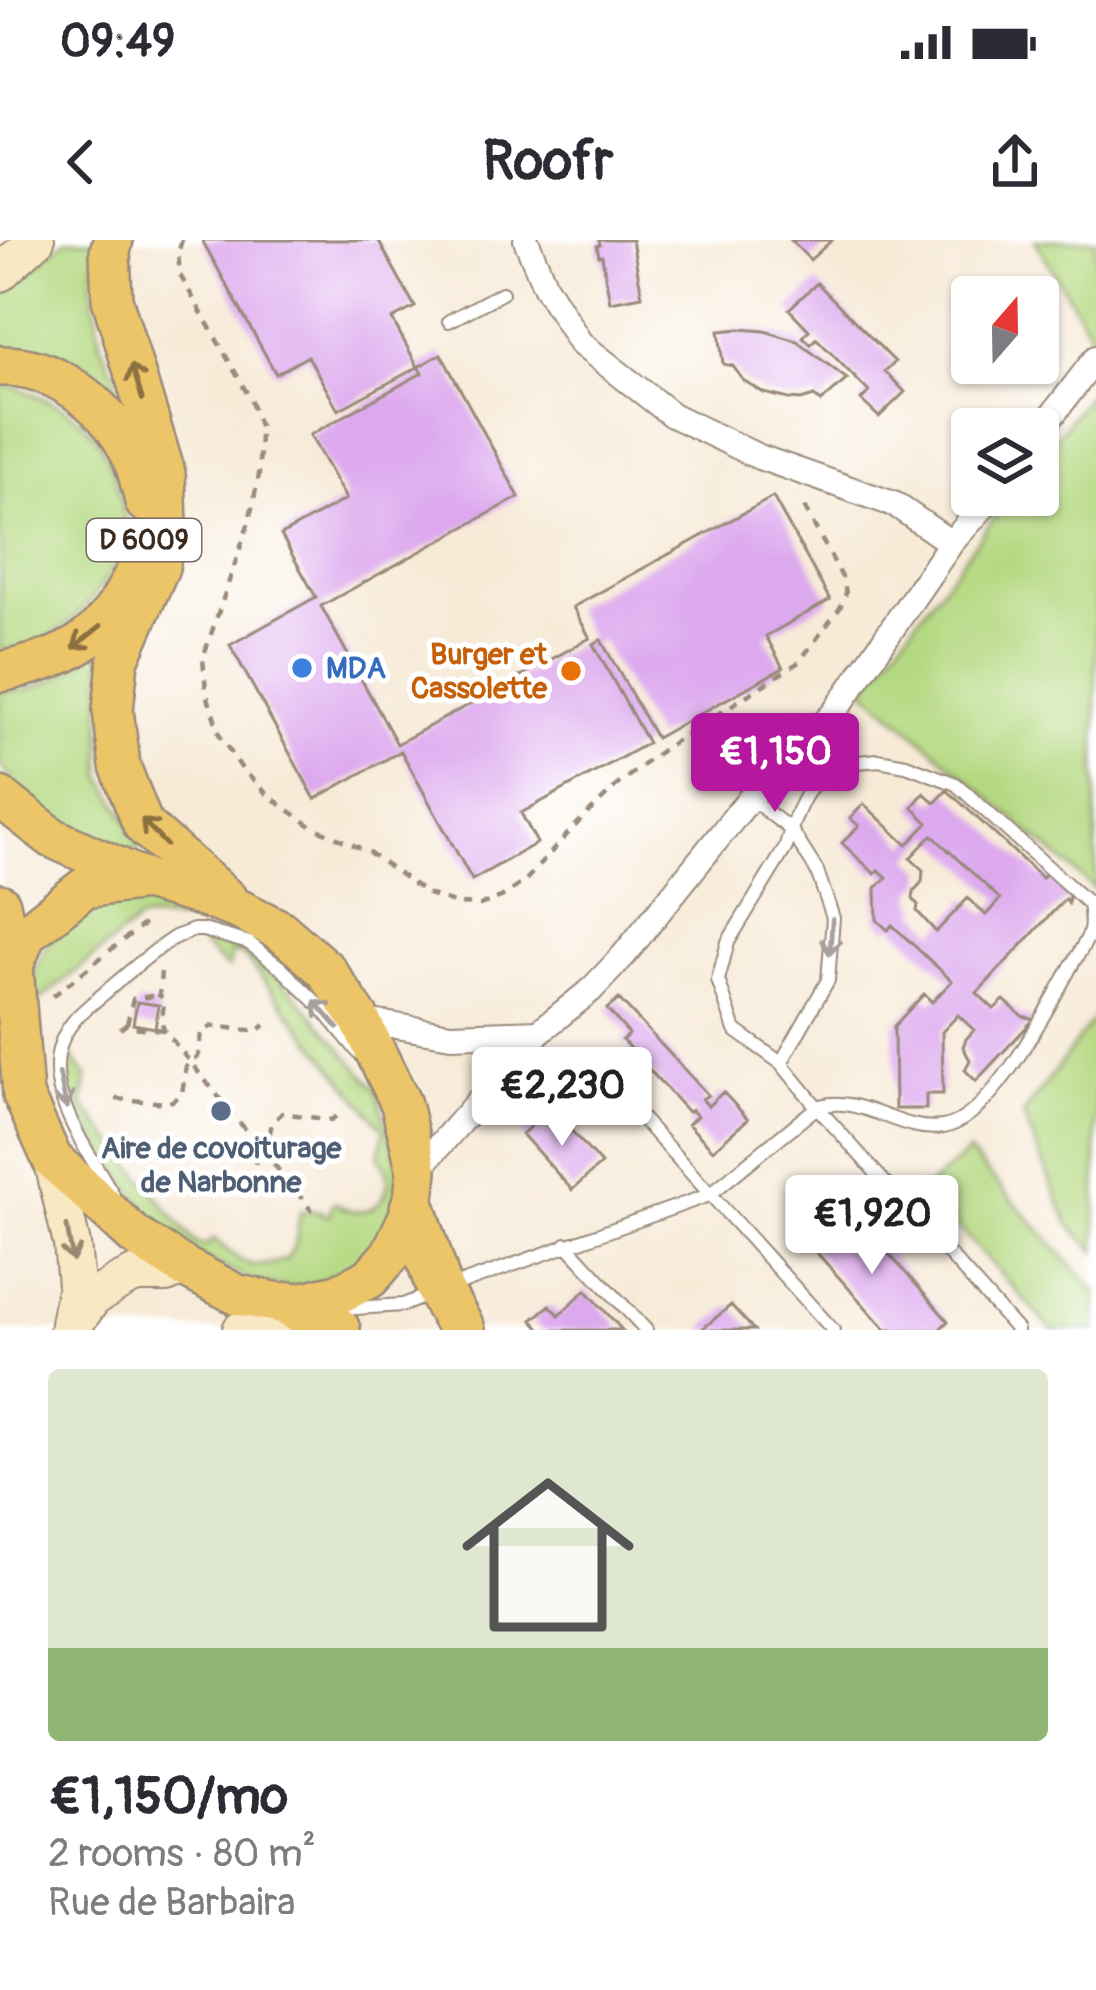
<!DOCTYPE html>
<meta charset="utf-8">
<style>
body{margin:0;font-family:Pangolin,sans-serif;background:#f7f7f7;color:#2b2b33;height:100vh;display:flex;flex-direction:column;font-size:45px;white-space:nowrap}
*{box-sizing:border-box;margin:0}
p{font-size:39px;color:#7c7c81}
.icon{flex:none;width:66px;height:66px;fill:none;stroke:currentColor;stroke-width:2;stroke-linecap:round;stroke-linejoin:round}
.map{position:relative;height:1090px;overflow:hidden}
.panel{display:flex;flex-direction:column;background:#fff;flex:1}
.panel>*{flex:none}
.needle{width:78px;rotate:20deg}
.controls{position:absolute;left:951px;top:36px;display:grid;gap:24px}
.controls a{display:grid;place-items:center;width:108px;height:108px;border-radius:12px;background:#fff;box-shadow:0 3px 9px #0004;font-size:60px}
.price{position:absolute;translate:-50% -102px;padding:0 27px;border-radius:12px;background:#fff;color:#222;font-size:39px;line-height:78px;filter:drop-shadow(0 3px 6px #0008)}
.price::after{content:'';position:absolute;left:50%;top:72px;width:36px;height:27px;margin-left:-18px;background:inherit;clip-path:polygon(0 0,100% 0,50% 100%)}
.price.selected{background:#b5179e;color:#fff}
ul{padding:0;list-style:none}
li{display:grid;align-content:center;gap:24px;height:636px;padding:0 48px}
li span{display:grid;place-items:center;height:372px;border-radius:12px;color:#555}
li>.icon{margin-inline-start:auto}
span .icon{width:216px;height:216px;fill:#fffc;stroke-width:1}
li b{font-size:51px}
.status{display:flex;justify-content:space-between;align-items:center;height:84px;padding:0 60px;background:#fff;direction:ltr}
.status svg{height:33px;fill:currentColor}
header{display:flex;justify-content:space-between;align-items:center;height:156px;padding:0 48px;background:#fff;font-size:54px;font-weight:700}
.map>svg:first-child{display:block}
.green{fill:#b5d982;stroke:#788250;stroke-width:3}
.building{fill:#dda9ee;fill-rule:evenodd}
.lines{fill:none;stroke-linecap:round;stroke-linejoin:round}
.lane-casing{stroke:#998a7a;stroke-width:16}
.street-casing{stroke:#998a7a;stroke-width:28}
.secondary-casing{stroke:#998a7a;stroke-width:40}
.primary-casing{stroke:#998a7a;stroke-width:44}
.highway-casing{stroke:#998a7a;stroke-width:50}
.path{stroke:#998a7a;stroke-width:4.5;stroke-dasharray:9 9;stroke-linecap:butt}
.lane{stroke:#fff;stroke-width:12}
.street{stroke:#fff;stroke-width:24}
.secondary{stroke:#f8e8c3;stroke-width:36}
.primary{stroke:#edc569;stroke-width:39}
.highway{stroke:#edc569;stroke-width:45}
.oneway{stroke:#8b7040}
.oneway2{stroke:#a79f9a}
.oneway3{stroke:#9a8970}
.shop-dot{fill:#3f7fe0;stroke:#fff;stroke-width:4.5}
.food-dot{fill:#e8710a;stroke:#fff;stroke-width:4.5}
.service-dot{fill:#5c6f8a;stroke:#fff;stroke-width:4.5}
.labels{text-anchor:middle;stroke-width:10;stroke-linejoin:round;paint-order:stroke}
.shield{fill:#fff;stroke:#766a62;stroke-width:3}
.shield-label{font-size:27px;font-weight:bold;fill:#3b2a1e}
.food-label{font-size:30px;font-weight:bold;fill:#c56008;stroke:#fff;text-anchor:end}
.shop-label{font-size:30px;font-weight:bold;fill:#366cbe;stroke:#fff;text-anchor:start}
.service-label{font-size:30px;font-weight:bold;fill:#4e5e75;stroke:#fff}
</style>
<div class="status"><b>09:49</b><svg viewBox="0 0 49 12"><path d="M0 12V9h3v3zM5 12V6h3v6zM10 12V3h3v9zM15 12V0h3v12zM26 1h20v11H26zM47 4h2v5h-2z"/></svg></div>
<header><svg class="icon" aria-label="back" viewBox="0 0 24 24"><path d="M15 5l-7 7 7 7"/></svg>Roofr<svg class="icon" aria-label="share" viewBox="0 0 24 24"><path d="M12 15V3M7 8l5-5 5 5M5 13v7h14v-7"/></svg></header>
<div class="map">
<svg width="1096" height="1090" viewBox="0 0 1096 1090">
<rect width="100%" height="100%" fill="#fff"/>
<filter id="ink" filterUnits="userSpaceOnUse"><feTurbulence type="fractalNoise" baseFrequency=".00833" numOctaves="2"/><feDisplacementMap in="SourceGraphic" scale="24" xChannelSelector="R" yChannelSelector="G"/><feConvolveMatrix kernelMatrix="1 2 1 2 8 2 1 2 1" color-interpolation-filters="sRGB"/></filter>
<filter id="wash" filterUnits="userSpaceOnUse"><feTurbulence type="fractalNoise" baseFrequency=".004" numOctaves="4" result="noise"/><feDisplacementMap in="SourceGraphic" scale="48" xChannelSelector="R" yChannelSelector="G"/><feGaussianBlur stdDeviation="2.7" result="paint"/><feColorMatrix in="noise" values="0 0 0 0 0 0 0 0 0 0 0 0 0 0 0 0 0 1.4 0 .05"/><feComposite in="paint" operator="in"/></filter>
<g filter="url(#wash)">
<rect width="100%" height="100%" fill="#f7ead7"/>
<path class="green" d="M65,0H96L92,46L101,105L135,182L81,125L0,109V58Z
M1035,0H1096V103Z
M0,143C100,171 112,205 129,301C104,345 78,389 29,406C18,409 11,412 0,411Z
M1096,145V650L864,449L1012,255H1038V221Z
M101,406L102,536L141,605L132,612L50,581L0,526V450C38,457 73,428 101,406Z
M146,659L220,680L141,679L33,765L34,731L49,701L91,667Z
M203,699L245,711L295,754L377,850L398,923L397,949L390,988L364,1022L303,1048L260,1044L173,1004L155,985L70,861L64,845V810L67,807L78,827L87,837L83,865L196,1004L207,1005L214,999C243,1022 247,1034 287,1019L296,1002L300,971H321L320,974L330,976L331,965L336,963C360,981 390,967 388,936C388,930 382,922 379,917L384,890L243,715L231,713L229,727H226L202,704Z
M1096,775V1012L1069,985L1023,875Z
M968,912L1096,1051V1090H1052L924,950Z"/>
<g id="blocks">
<path class="building" d="M202,0H378L415,67L392,79L418,127L338,170L308,116L276,134Z
M599,0H632L642,56L610,62L602,16H599L597,6L600,5Z
M791,0H832L810,20Z
M817,43L895,122L885,131L905,152L879,177L861,160L869,152L816,98L811,104L803,97L809,90L789,69Z
M740,89L765,91L797,101L847,139L821,162L814,156L801,160L789,159L764,153L743,140L733,126L723,124L719,91Z
M441,114L519,257L321,366L397,504L590,398L573,367L773,257L830,360L766,396L783,428L656,498L601,400L593,404L648,503L521,573L537,603L472,640L401,511L315,559L230,405L316,357L281,295L346,259L310,195L422,133L418,127Z
M947,550L1042,638L1046,633L1069,655L1068,663L1065,659L977,753L994,769L1004,760L1022,776L1034,779L976,841L965,830L970,820L963,807L966,799L974,790L958,775L942,792L943,854H926V869H895L894,786L924,754L932,762L952,741L892,685L888,690L877,680L876,648L887,637L879,630L875,634L842,603L859,586L850,578L864,564L907,605L928,583L912,567L924,553L935,563ZM932,595L1000,659L986,675L968,658L936,692L917,671L918,665L913,659L914,651L922,642L923,630L910,618Z
M619,759L708,855L702,859L708,866L723,852L748,879L713,910L688,884L697,876L692,870L688,872L622,800L629,794L607,769Z
M137,762L159,765L155,788L133,784Z
M551,868L601,924L572,950L522,894Z
M812,967L848,1008L868,990L948,1081L939,1090H886L792,985Z
M586,1050L622,1090H541L532,1080L550,1065L559,1075Z
M731,1065L754,1090H701Z"/>
</g>
</g>
<g filter="url(#ink)">
<use href="#blocks" fill-opacity="0" stroke="#998a7a" stroke-width="3"/>
<g class="lines">
<defs>
<path id="lane" d="M449,81L502,53
M878,520L906,525L956,544L1089,664C1090,672 1092,683 1090,691C1086,705 1074,719 1068,732C1045,772 991,880 943,887C899,894 860,852 817,867L781,823L735,790L718,740L728,702L786,607C793,579 808,536 838,525C850,521 865,522 878,520Z
M750,558L791,590L817,631L833,678L828,740L781,823
M597,829L833,1090
M113,955C86,906 29,836 73,782C82,770 97,760 108,750C130,731 151,712 175,697L194,690H203L249,703L281,728L320,766L358,812
M566,1004L646,1090
M451,1047L709,955L817,867L1017,1090
M340,1069L403,1065L431,1054"/>
<path id="street" d="M526,0L545,46L580,103L672,175L759,217L896,265L951,303
M1038,194L1096,118
M360,780L451,795L539,792
M417,931L539,792L591,750L624,715L750,558L834,473L951,303L994,255"/>
<path id="secondary" d="M0,33L36,0
M52,919L72,1004L76,1045L68,1090
M72,1087L93,1058L121,1041L136,1034H166L184,1027
M241,1090H273"/>
<path id="primary" d="M113,0L110,12L112,59L165,233L167,284L159,327L118,421L113,470L120,526L143,585L227,659
M0,126C53,124 104,163 128,208C137,225 141,244 145,262
M0,432C68,418 102,402 133,337
M0,557L53,598L146,640L198,655L240,670L280,690L326,730L360,780L401,864L417,931L413,968L391,1014L370,1038L338,1054L290,1065L238,1055L184,1027L135,996L52,919L23,855L13,726L0,664
M13,726L26,694L84,648L146,640"/>
<path id="highway" d="M413,968L440,1051L462,1090
M290,1065L337,1090"/>
</defs>
<use href="#lane" class="lane-casing"/>
<use href="#street" class="street-casing"/>
<use href="#secondary" class="secondary-casing"/>
<use href="#primary" class="primary-casing"/>
<use href="#highway" class="highway-casing"/>
<path class="path" d="M182,0L178,13L180,35L250,158L260,189L259,235L249,282L203,418L206,451L220,496L242,529L270,557L311,586L369,612L426,653L456,664L480,665L501,657L524,642L574,587L616,546L662,510L799,422L840,368L846,353L843,339L800,259
M161,732L159,755L164,759L162,783L164,790L312,971
M53,756L142,685L148,693
M127,784L133,759L159,755
M120,789L127,784L132,787L164,790
M116,859L169,863L182,854L186,826L198,816L201,794L212,786L258,791L265,785
M185,947L242,952L252,943L257,912L267,906L272,883L282,873L331,880L338,875"/>
<use href="#lane" class="lane"/>
<use href="#street" class="street"/>
<use href="#secondary" class="secondary"/>
<use href="#primary" class="primary"/>
<use href="#highway" class="highway"/>
</g>
<defs><path id="oneway-shaft" d="M-6 0H5M1.5-3L5.5 0L1.5 3" fill="none" stroke-width="1.6" stroke-linecap="round" stroke-linejoin="round" transform="scale(3)"/></defs>
<g class="oneway">
<use href="#oneway-shaft" transform="translate(137 142) rotate(-107)"/>
<use href="#oneway-shaft" transform="translate(87 397) rotate(141)"/>
<use href="#oneway-shaft" transform="translate(154 592) rotate(-133)"/>
</g>
<g class="oneway2">
<use href="#oneway-shaft" transform="translate(831 697) rotate(94)"/>
<use href="#oneway-shaft" transform="translate(326 774) rotate(-131)"/>
<use href="#oneway-shaft" transform="translate(63 851) rotate(78)"/>
</g>
<use class="oneway3" href="#oneway-shaft" transform="translate(70 1004) rotate(80)"/>
</g>
<circle class="shop-dot" cx="302" cy="428" r="12"/>
<circle class="food-dot" cx="571" cy="431" r="12"/>
<circle class="service-dot" cx="221" cy="871" r="12"/>
<g class="labels">
<rect class="shield" x="87" y="279" width="114" height="42" rx="9"/>
<g class="shield-label">
<text x="144" y="309">D 6009</text>
</g>
<g class="food-label">
<text x="547" y="424">Burger et<tspan x="547" dy="34">Cassolette</tspan></text>
</g>
<g class="shop-label">
<text x="326" y="438">MDA</text>
</g>
<g class="service-label">
<text x="221" y="918">Aire de covoiturage<tspan x="221" dy="34">de Narbonne</tspan></text>
</g>
</g>
</svg>
<div class="controls">
<a><svg class="needle" viewBox="-14 -14 28 28"><path d="M0-13l5 13h-10z" fill="#e53935"/><path d="M0 13l5-13h-10z" fill="#7c7c81"/></svg></a>
<a><svg class="icon" aria-label="layers" viewBox="0 0 24 24"><path d="M12 4l9 5-9 5-9-5zM3 14l9 5 9-5"/></svg></a>
</div>
<b class="price selected" style="left:775px;top:575px">€1,150</b>
<b class="price" style="left:562px;top:909px">€2,230</b>
<b class="price" style="left:872px;top:1037px">€1,920</b>
</div>
<section class="panel">
<ul>
<li><span style="background:linear-gradient(#dfe7d0 75%,#8fb573 0)"><svg class="icon" aria-label="home" viewBox="0 0 24 24"><path d="M3 11l9-7 9 7M6 9v11h12V9"/></svg></span><div><b>€1,150/mo</b><p>2 rooms · 80 m²</p><p>Rue de Barbaira</p></div></li>
</ul>
</section>
